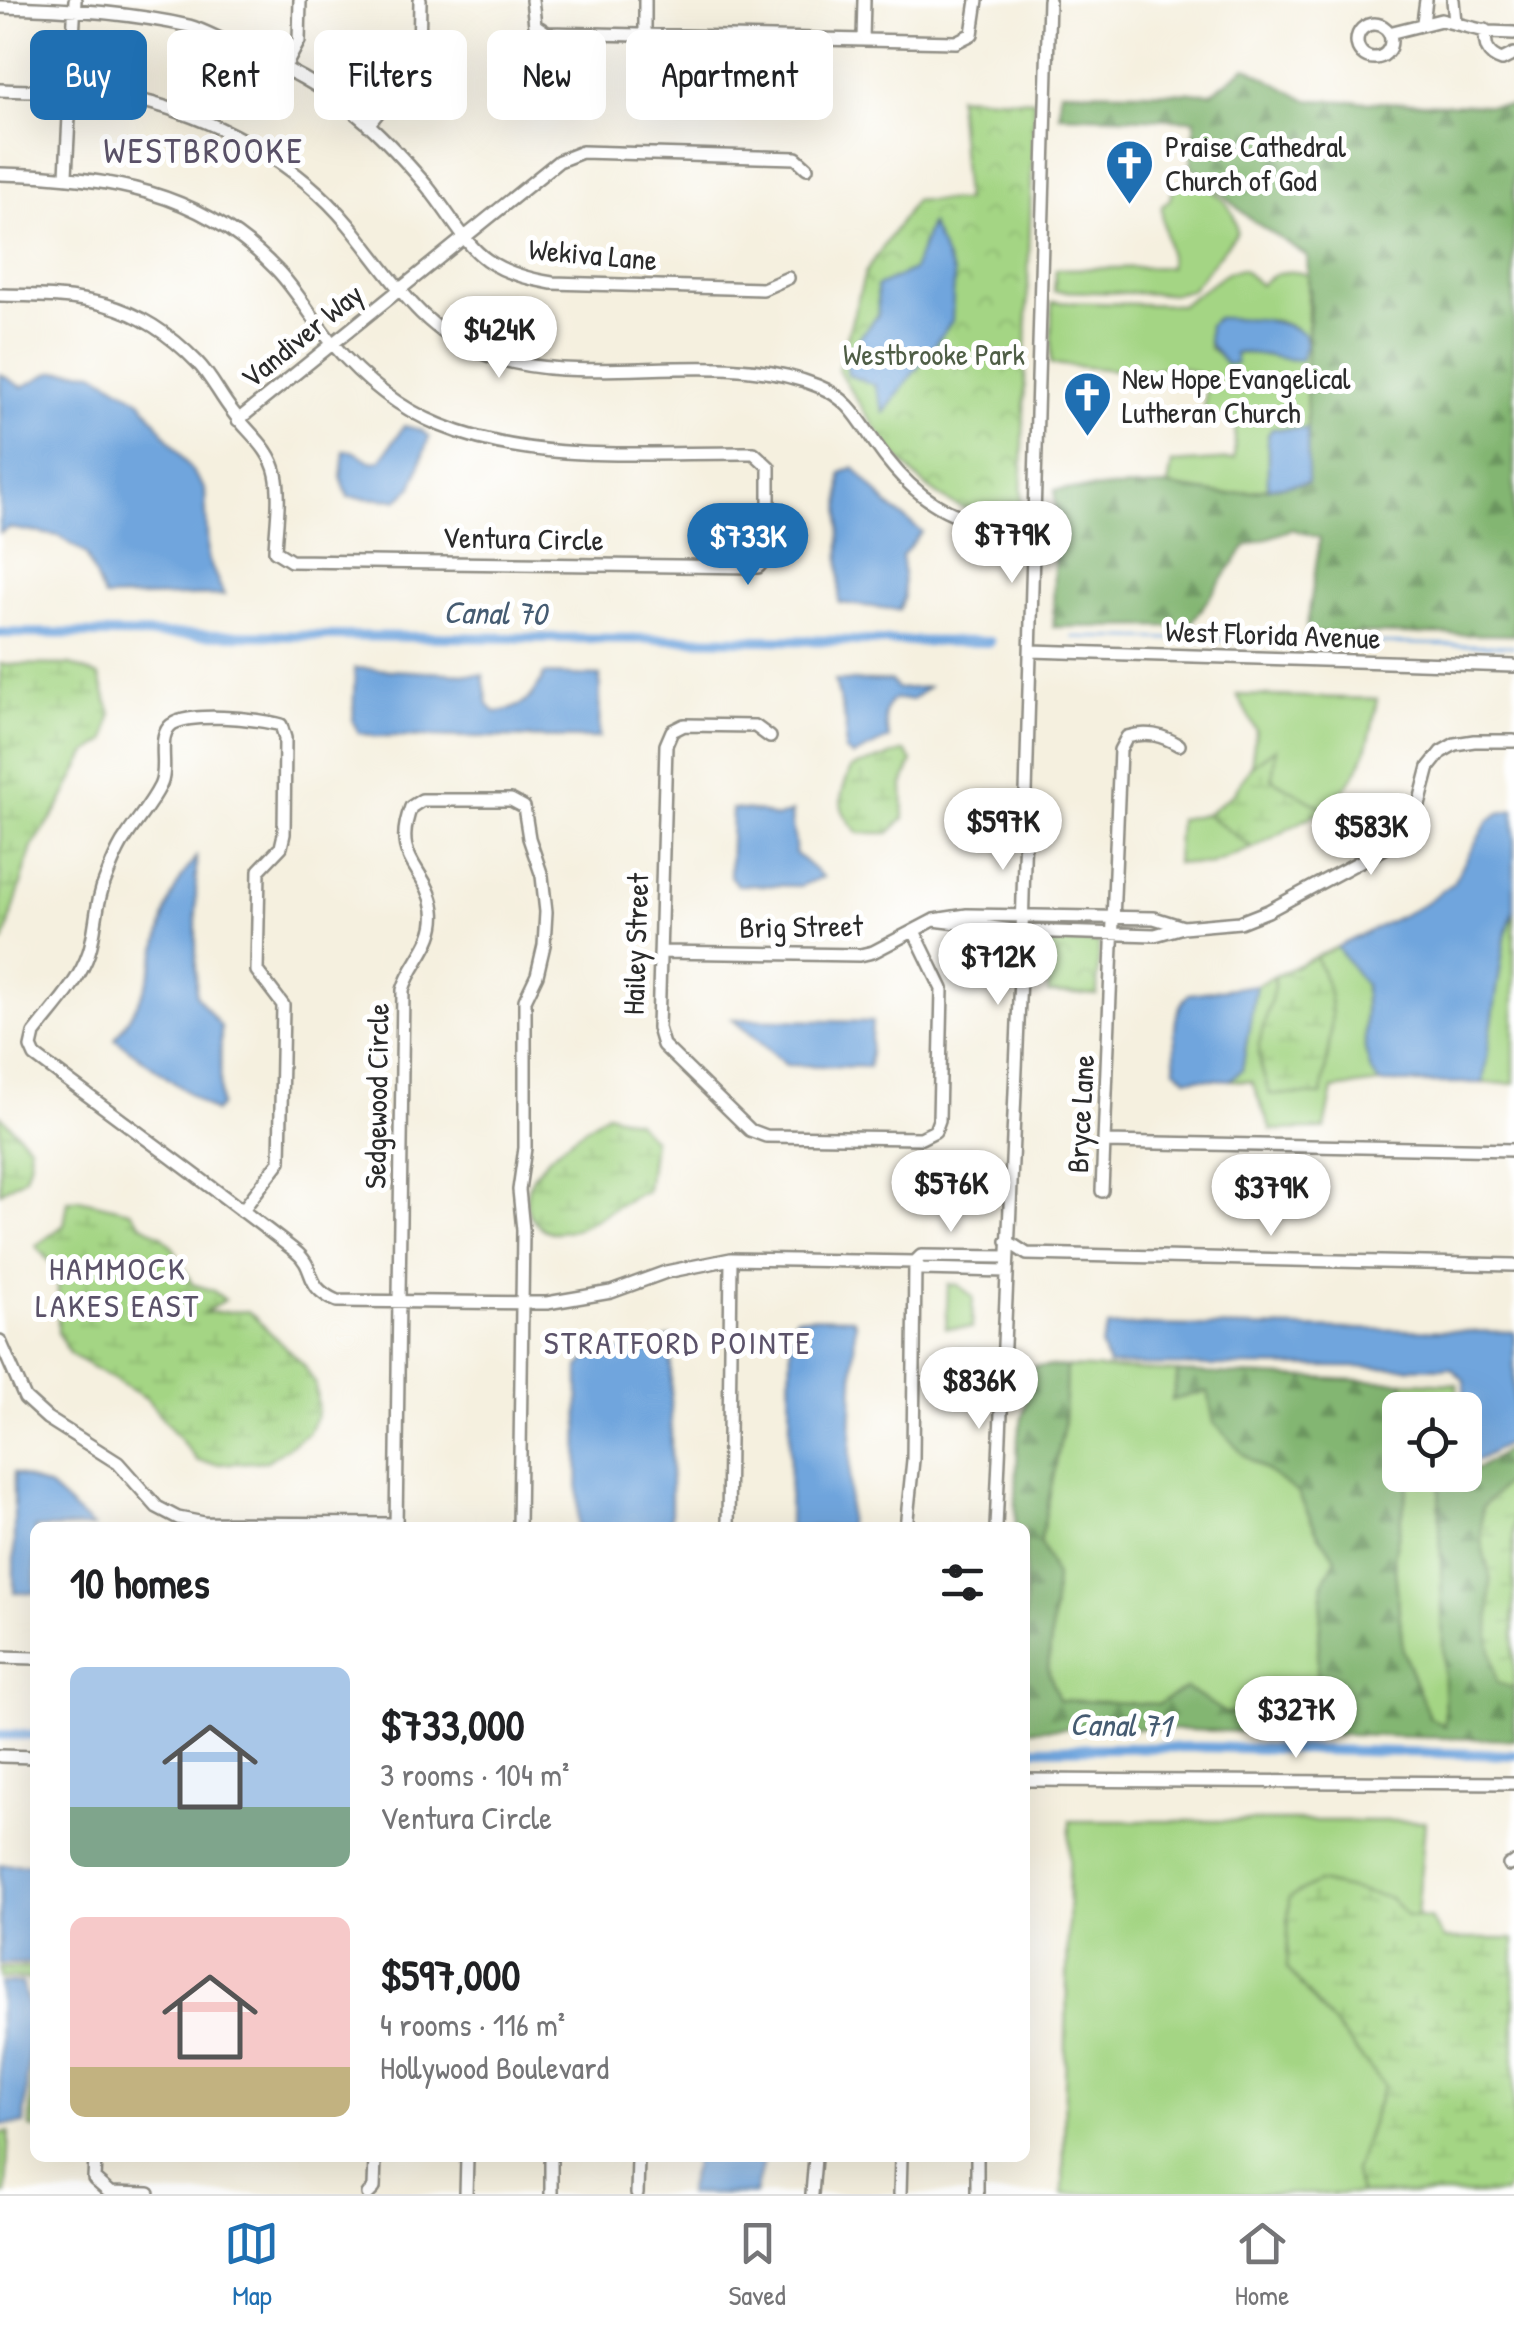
<!DOCTYPE html>
<meta charset="utf-8">
<style>
body{margin:0;font-family:"Patrick Hand",sans-serif;background:#f6f6f6;color:#202124;height:100vh;display:flex;flex-direction:column;font-size:38px;white-space:nowrap}
*{box-sizing:border-box;margin:0}
p{font-size:32px;color:#757577}
.icon{flex:none;width:55px;height:55px;fill:none;stroke:currentColor;stroke-width:2;stroke-linecap:round;stroke-linejoin:round}
.map{position:relative;flex:1;overflow:hidden}
.details{position:absolute;left:30px;top:1522px;width:1000px;height:640px;display:flex;flex-direction:column;background:#fff;border-radius:15px;box-shadow:0 10px 40px #0002}
.details>*{flex:none}
.banner{position:absolute;left:30px;top:30px;width:1000px;height:90px;display:flex;gap:20px}
.tools{position:absolute;left:1382px;top:1392px;display:grid;gap:20px}
.tools a{display:grid;place-items:center;width:100px;height:100px;border-radius:15px;background:#fff;box-shadow:0 10px 40px #0002;font-size:50px}
.price{position:absolute;translate:-50% -85px;padding:0 22px;border-radius:35px;background:#fff;color:#222;font-size:32px;line-height:65px;filter:drop-shadow(0 2px 5px #0008)}
.price::after{content:'';position:absolute;left:50%;top:60px;width:30px;height:22px;margin-left:-15px;background:inherit;clip-path:polygon(0 0,100% 0,50% 100%)}
.price.selected{background:#1f6fb2;color:#fff}
ul{padding:0;list-style:none}
li{display:flex;align-items:center;gap:30px;height:250px;padding:0 40px}
li span{display:grid;place-items:center;flex:none;width:280px;height:200px;border-radius:15px;color:#555}
li>.icon{margin-inline-start:auto}
span .icon{width:120px;height:120px;fill:#fffc;stroke-width:1}
li b{font-size:42px}
h2{display:flex;justify-content:space-between;align-items:center;height:120px;padding:0 40px;font-size:42px}
.chip{padding:0 35px;border-radius:15px;background:#fff;box-shadow:0 10px 40px #0002;font-size:35px;line-height:90px}
.chip.selected{background:#1f6fb2;color:#fff}
.dock{display:flex;justify-content:space-around;align-items:center;height:140px;border-top:2px solid #e0e0e0;background:#fff;font-size:28px;color:#757577}
.dock a{display:grid;justify-items:center;gap:5px}
.dock .selected{color:#1f6fb2}
.map>svg:first-child{display:block}
.grass{fill:#a4d584;stroke:#688058;stroke-width:2.5;fill-rule:evenodd}
.forest{fill:url(#forest-firs);stroke:#57704e;stroke-width:2.5}
.wetland{fill:url(#wetland-marsh);stroke:#688058;stroke-width:2.5}
.park{fill:url(#park-crowns);stroke:#688058;stroke-width:2.5}
.water{fill:#6fa5dd;stroke:#4d6884;stroke-width:2.5}
.lines{fill:none;stroke-linecap:round;stroke-linejoin:round}
.stream{stroke:#6fa5dd;stroke-width:2.5}
.canal{stroke:#6fa5dd;stroke-width:10}
.minor-casing{stroke:#908e85;stroke-width:16}
.minor{stroke:#fff;stroke-width:11}
.labels{text-anchor:middle;stroke-width:10;stroke-linejoin:round;paint-order:stroke}
.poi-label{font-size:30px;fill:#2b2b2b;stroke:#fff;text-anchor:start}
.street-label{font-size:30px;fill:#2b2b2b;stroke:#fff}
.park-label{font-size:30px;fill:#4f5e46;stroke:#fff}
.water-label{font-size:32px;font-style:italic;fill:#465c72;stroke:#fff}
.neighbourhood-label{font-size:32px;letter-spacing:2.5px;fill:#5b5269;stroke:#fff}
.quarter-label{font-size:35px;letter-spacing:2.5px;fill:#5b5269;stroke:#fff}
</style>
<div class="map">
<svg width="1514" height="2194" viewBox="0 0 1514 2194">
<defs>
<pattern id="forest-firs" width="22" height="20" patternUnits="userSpaceOnUse" patternTransform="scale(2.5)"><rect width="22" height="20" fill="#83b672"/><path d="M5 1l3.5 6h-7zM16 11l3.5 6h-7z" fill="#6b945e"/></pattern>
<pattern id="wetland-marsh" width="20" height="14" patternUnits="userSpaceOnUse" patternTransform="scale(2.5)"><rect width="20" height="14" fill="#a4d584"/><path d="M1 5h8M5 5V1M11 12h8M15 12V8" fill="none" stroke="#8db772"/></pattern>
<pattern id="park-crowns" width="20" height="18" patternUnits="userSpaceOnUse" patternTransform="scale(2.5)"><rect width="20" height="18" fill="#a4d584"/><path d="M2 6a3 3 0 1 1 6 0M12 15a3 3 0 1 1 6 0" fill="none" stroke="#8db772"/></pattern>
</defs>
<rect width="100%" height="100%" fill="#fff"/>
<filter id="ink" filterUnits="userSpaceOnUse"><feTurbulence type="fractalNoise" baseFrequency=".01" numOctaves="2"/><feDisplacementMap in="SourceGraphic" scale="20" xChannelSelector="R" yChannelSelector="G"/><feConvolveMatrix kernelMatrix="1 2 1 2 8 2 1 2 1" color-interpolation-filters="sRGB"/></filter>
<filter id="wash" filterUnits="userSpaceOnUse"><feTurbulence type="fractalNoise" baseFrequency=".0048" numOctaves="4" result="noise"/><feDisplacementMap in="SourceGraphic" scale="40" xChannelSelector="R" yChannelSelector="G"/><feGaussianBlur stdDeviation="2.25" result="paint"/><feColorMatrix in="noise" values="0 0 0 0 0 0 0 0 0 0 0 0 0 0 0 0 0 1.4 0 .05"/><feComposite in="paint" operator="in"/></filter>
<g filter="url(#wash)">
<rect width="100%" height="100%" fill="#f5f0df"/>
<path class="grass" d="M1192,177C1215,193 1235,202 1237,232L1191,290L1172,294L1054,291L1056,269L1169,267C1171,244 1161,229 1162,206L1169,201L1175,184Z
M1242,269L1260,285C1274,271 1289,269 1308,275L1307,429H1272L1268,435V488L1228,495L1168,486L1172,463L1234,459L1236,420L1204,418L1206,377L1180,367L1127,371L1051,364L1052,302L1181,305L1228,272ZM1217,318L1277,321L1295,328L1301,359C1269,361 1256,346 1222,358L1209,348V325Z
M1237,695L1377,699C1370,747 1362,776 1325,809L1272,779L1275,749L1251,766L1256,730Z
M1206,814L1253,848L1209,865L1176,863L1179,819Z
M1514,909V1084L1483,1083L1505,937Z
M1337,947L1365,985V1049L1371,1071L1380,1083L1333,1089L1325,1129L1271,1130L1252,1082L1230,1080L1242,1070L1256,985L1275,976L1274,998L1261,1039L1322,1094C1328,1043 1342,1005 1315,957Z
M948,1285H959L973,1297L972,1328H946Z
M1066,1367L1178,1372L1172,1400L1208,1391L1244,1455L1299,1493L1318,1534L1337,1558L1323,1583L1315,1697L1304,1708L1225,1713L1186,1688L1159,1704L1059,1701L1048,1670L1056,1577L1040,1542L1064,1424Z
M1403,1382L1457,1384L1458,1410H1406Z
M1465,1464L1477,1470L1454,1483L1439,1484L1446,1726L1429,1718L1403,1651L1394,1558L1410,1475H1465Z
M1070,1821H1425L1417,1917L1407,1916L1287,1968L1384,2085L1355,2171L1360,2194H1063Z
M0,1968H35V2129L30,2128L33,1985L28,1979L0,1978Z
M9,2132L6,2194H0V2133Z"/>
<path class="forest" d="M1246,67L1306,100L1514,106V635L1306,633L1320,538L1292,529L1246,546L1189,626L1053,627L1055,490L1168,486L1228,495L1308,482L1306,369L1310,305L1307,256L1250,219L1191,166L1195,120L1059,115L1060,91L1212,93Z
M1034,1366L1066,1367L1064,1424L1040,1542L1056,1577L1048,1670L1059,1700L1159,1704L1186,1688L1225,1713L1304,1708L1315,1697L1323,1583L1336,1558L1318,1534L1298,1493L1244,1455L1214,1423L1208,1391L1172,1400L1178,1372L1403,1382L1406,1410H1400V1475H1410L1394,1558L1403,1651L1429,1717L1445,1726L1439,1483H1454L1514,1446V1476L1482,1507L1481,1540L1491,1581L1489,1639L1497,1682L1514,1688V1740L1088,1727L1025,1730V1528H1015L1018,1436Z"/>
<path class="wetland" d="M0,664L71,665L99,676L111,714L106,741L86,754L59,807L32,847L4,942L0,944Z
M1276,748L1272,779L1325,809L1253,848L1206,814L1233,794L1251,766Z
M905,751L912,761L903,785L904,818L889,833H859C834,807 839,799 851,768Z
M1315,957C1343,1006 1328,1042 1322,1095L1270,1094C1266,1082 1260,1068 1259,1055C1258,1030 1274,1003 1275,976Z
M607,1113L636,1121L653,1140L647,1191C614,1201 593,1231 556,1232C546,1233 536,1225 531,1217C508,1173 578,1135 607,1113Z
M0,1115L29,1145L30,1160L25,1177L0,1192Z
M79,1199L130,1211L141,1224L162,1236L174,1249L192,1284L212,1290L225,1300L204,1313L248,1311L303,1364L315,1383L318,1413L308,1433L267,1461L218,1464L198,1461L146,1398L70,1354L58,1333V1272L36,1246L64,1225L68,1201Z
M1514,1476V1688L1497,1683L1489,1639L1491,1581L1481,1540L1482,1507Z
M1318,1882L1390,1898L1407,1916L1430,1918L1444,1939H1514V2178L1505,2194H1360L1355,2171L1384,2085L1287,1968L1289,1898Z"/>
<path class="park" d="M957,96L1034,100L1021,506C1011,508 1001,511 991,512C922,515 870,419 838,370L865,273L915,200L965,201Z
M1050,941L1099,943L1097,995L1048,993Z"/>
<path class="water" d="M930,224L954,275L952,321L884,413L875,385L848,375L845,355L878,315L877,286L913,270Z
M1217,318C1245,318 1279,317 1304,334L1306,344L1301,360C1276,360 1260,351 1235,353L1236,364H1226C1213,345 1206,351 1209,325Z
M73,371L94,372L141,401L205,489L208,559L224,595L104,598L86,554L59,536L9,528L0,533V374L22,387L52,372Z
M404,426L421,430L429,437L412,488L397,500L348,497L341,477L344,451H353L373,462L381,460Z
M1272,429H1307L1308,482L1268,488V435Z
M854,467L888,505L922,532L902,556L904,597L899,610L839,603L841,473Z
M355,668L483,675L488,705L495,712C521,710 535,698 544,674L600,676L599,738L375,736L359,733L353,722Z
M835,681H891L897,689L928,687L912,700L894,699C880,710 885,722 889,738L853,756L845,751L846,724Z
M732,809L762,812L776,818L792,812C789,827 797,837 795,853L823,877L800,886L737,885L730,876Z
M1514,810V909L1505,937L1483,1083H1380L1371,1071L1365,1049V985L1337,947L1419,907L1452,884L1488,821L1499,813Z
M196,857V995L221,1027L220,1106L214,1112L115,1039C128,1019 143,998 150,975C166,923 160,904 196,857Z
M1256,985L1242,1070L1230,1080L1187,1078L1175,1069C1176,1045 1169,1011 1189,994Z
M732,1019L872,1022L869,1067L786,1065Z
M796,1317L852,1318L855,1323L848,1527H789L791,1324Z
M1143,1325L1514,1332V1440L1474,1462L1465,1451L1464,1380L1451,1368L1108,1365L1101,1345L1108,1327Z
M671,1337V1527H578L579,1367L587,1358L633,1349Z
M14,1473L50,1488L93,1527L35,1528V1593H14Z
M35,1864V1963L0,1964V1865Z
M0,1983H22L28,2005L29,2043L24,2124L0,2125Z
M695,2158H764L755,2194H687Z"/>
<g class="lines">
<path class="stream" d="M1072,637L1514,646"/>
<path class="canal" d="M0,633L990,642
M0,1735H35
M1025,1749L1200,1747L1514,1755"/>
</g>
</g>
<g filter="url(#ink)">
<g class="lines">
<defs>
<path id="minor" d="M532,0L535,25L547,33L956,42L972,34L977,0
M1453,0L1455,22
M0,7C63,8 127,12 189,26C203,30 217,38 231,44C281,65 327,87 368,124C388,142 408,164 426,185C471,241 470,269 552,283L763,289L788,278
M1423,22L1426,0
M1357 41a17 17 0 1 1 34 0a17 17 0 1 1-34 0Z
M1485,30C1485,45 1486,55 1502,60L1514,54
M1389,33L1441,20L1489,32L1514,33
M645,35V0
M863,40L864,0
M285,67L299,41L300,0
M0,90C49,92 103,90 151,103C224,123 299,165 348,224C389,273 419,329 482,353C584,393 715,344 818,386C848,398 858,418 875,443C899,478 931,511 974,520C993,524 1015,522 1034,523
M368,125L419,61L420,0
M0,174C105,176 201,190 277,270C298,292 313,320 332,343C361,377 398,408 440,425C536,465 652,452 754,453L769,467V555L758,567L291,561L275,551C276,527 281,497 276,474C270,447 248,433 233,412C220,396 211,376 197,362C135,298 82,296 0,295
M66,175L75,0
M238,420L559,161L582,152L796,158L807,168
M1031,651L1514,666
M770,737L755,726L684,725L672,731L666,745L658,1028L663,1045L750,1130L766,1136L921,1138L935,1131L939,1120L942,989L914,931
M934,920L1022,931L1155,935L1183,927L1240,922L1268,911L1385,848L1405,828L1419,805L1429,767L1441,752L1455,744L1474,741H1514
M661,952L860,955L873,952L934,920L967,915L1154,918L1183,927
M1106,1142L1514,1150
M1102,1191L1120,750L1127,737C1147,731 1162,735 1179,745
M242,1211L280,1161L283,1005L257,971L259,870L281,847L284,834L285,738L281,725C261,719 183,710 169,727C157,741 169,769 160,786C151,804 137,820 126,837C117,849 112,864 106,878C95,902 97,928 89,952C79,983 53,1009 34,1034L31,1047L35,1056C122,1121 209,1184 295,1251C318,1269 302,1286 337,1301L547,1303L611,1292L666,1272L731,1259L915,1262L921,1256L1007,1257
M1007,1241L1027,1254L1514,1265
M915,1262L921,1269L1006,1271
M0,1341L25,1398L47,1418L118,1463L157,1507L178,1518L204,1523L396,1524
M396,1528L403,990C411,962 438,942 434,910C428,867 390,862 411,807L422,800H511L524,807L529,838L542,876L546,912L544,945L537,975L525,1000V1148L519,1190L523,1230L519,1528
M728,1528L731,1259
M906,1528L913,1460L915,1262
M996,1528L1022,931L1049,0
M0,1657L35,1658
M0,1756L35,1757
M1025,1780L1514,1783
M1509,1865L1514,1863
M95,2158L94,2179L110,2193L149,2194
M368,2194L374,2188L375,2158
M466,2194L467,2158
M551,2194V2158
M637,2194L638,2158
M812,2194L815,2158
M900,2194L901,2158
M977,2194V2158"/>
</defs>
<use href="#minor" class="minor-casing"/>
<use href="#minor" class="minor"/>
</g>
</g>
<defs>
<symbol id="church-pin" viewBox="-11 -11 22 30"><path d="M0 17L-7.5 6A9.5 9.5 0 1 1 7.5 6Z" fill="#1f6fb2" stroke="#fff"/><path d="M-1.2-6h2.4v3.5h3.3v2.4h-3.3V6h-2.4V-.1h-3.3v-2.4h3.3Z" fill="#fff"/></symbol>
</defs>
<g fill-rule="evenodd">
<use href="#church-pin" x="1102" y="136" width="55" height="75"/>
<use href="#church-pin" x="1060" y="368" width="55" height="75"/>
</g>
<g class="labels">
<g class="poi-label">
<text x="1165" y="157">Praise Cathedral<tspan x="1165" dy="34">Church of God</tspan></text>
<text x="1122" y="389">New Hope Evangelical<tspan x="1122" dy="34">Lutheran Church</tspan></text>
</g>
<g class="street-label">
<text transform="translate(593 255) rotate(5)" y="10">Wekiva Lane</text>
<text transform="translate(302 336) rotate(-39)" y="10">Vandiver Way</text>
<text transform="translate(523 539) rotate(1)" y="10">Ventura Circle</text>
<text transform="translate(1273 635) rotate(2)" y="10">West Florida Avenue</text>
<text transform="translate(801 927) rotate(-1)" y="10">Brig Street</text>
<text transform="translate(636 944) rotate(-88)" y="10">Hailey Street</text>
<text transform="translate(377 1096) rotate(-89)" y="10">Sedgewood Circle</text>
<text transform="translate(1081 1114) rotate(-87)" y="10">Bryce Lane</text>
</g>
<g class="park-label">
<text x="934" y="365">Westbrooke Park</text>
</g>
<g class="water-label">
<text transform="translate(495 613) rotate(1)" y="11">Canal 70</text>
<text transform="translate(1120 1725) rotate(1)" y="11">Canal 71</text>
</g>
<g class="neighbourhood-label">
<text x="118" y="1280">HAMMOCK<tspan x="118" dy="37">LAKES EAST</tspan></text>
<text x="678" y="1354">STRATFORD POINTE</text>
</g>
<g class="quarter-label">
<text x="204" y="163">WESTBROOKE</text>
</g>
</g>
</svg>
<div class="tools">
<a><svg class="icon" aria-label="locate" viewBox="0 0 24 24"><circle cx="12" cy="12" r="6"/><path d="M12 2v4M12 18v4M2 12h4M18 12h4"/></svg></a>
</div>
<b class="price" style="left:499px;top:381px">$424K</b>
<b class="price" style="left:1012px;top:586px">$779K</b>
<b class="price selected" style="left:748px;top:588px">$733K</b>
<b class="price" style="left:1003px;top:873px">$597K</b>
<b class="price" style="left:1371px;top:878px">$583K</b>
<b class="price" style="left:998px;top:1008px">$712K</b>
<b class="price" style="left:951px;top:1235px">$576K</b>
<b class="price" style="left:1271px;top:1239px">$379K</b>
<b class="price" style="left:979px;top:1432px">$836K</b>
<b class="price" style="left:1296px;top:1761px">$327K</b>
<div class="banner">
<a class="chip selected">Buy</a>
<a class="chip">Rent</a>
<a class="chip">Filters</a>
<a class="chip">New</a>
<a class="chip">Apartment</a>
</div>
<section class="details">
<h2>10 homes<svg class="icon" aria-label="filters" viewBox="0 0 24 24"><path d="M4 7h16M4 17h16"/><circle cx="9" cy="7" r="2"/><circle cx="15" cy="17" r="2"/></svg></h2>
<ul>
<li><span style="background:linear-gradient(#a9c7e8 70%,#7fa58c 0)"><svg class="icon" aria-label="home" viewBox="0 0 24 24"><path d="M3 11l9-7 9 7M6 9v11h12V9"/></svg></span><div><b>$733,000</b><p>3 rooms · 104 m²</p><p>Ventura Circle</p></div></li>
<li><span style="background:linear-gradient(#f6c9c9 75%,#c2b280 0)"><svg class="icon" aria-label="home" viewBox="0 0 24 24"><path d="M3 11l9-7 9 7M6 9v11h12V9"/></svg></span><div><b>$597,000</b><p>4 rooms · 116 m²</p><p>Hollywood Boulevard</p></div></li>
</ul>
</section>
</div>
<nav class="dock">
<a class="selected"><svg class="icon" aria-label="map" viewBox="0 0 24 24"><path d="M3 6l6-2 6 2 6-2v14l-6 2-6-2-6 2zM9 4v14M15 6v14"/></svg>Map</a>
<a><svg class="icon" aria-label="saved" viewBox="0 0 24 24"><path d="M7 4h10v16l-5-4-5 4z"/></svg>Saved</a>
<a><svg class="icon" aria-label="home" viewBox="0 0 24 24"><path d="M3 11l9-7 9 7M6 9v11h12V9"/></svg>Home</a>
</nav>
